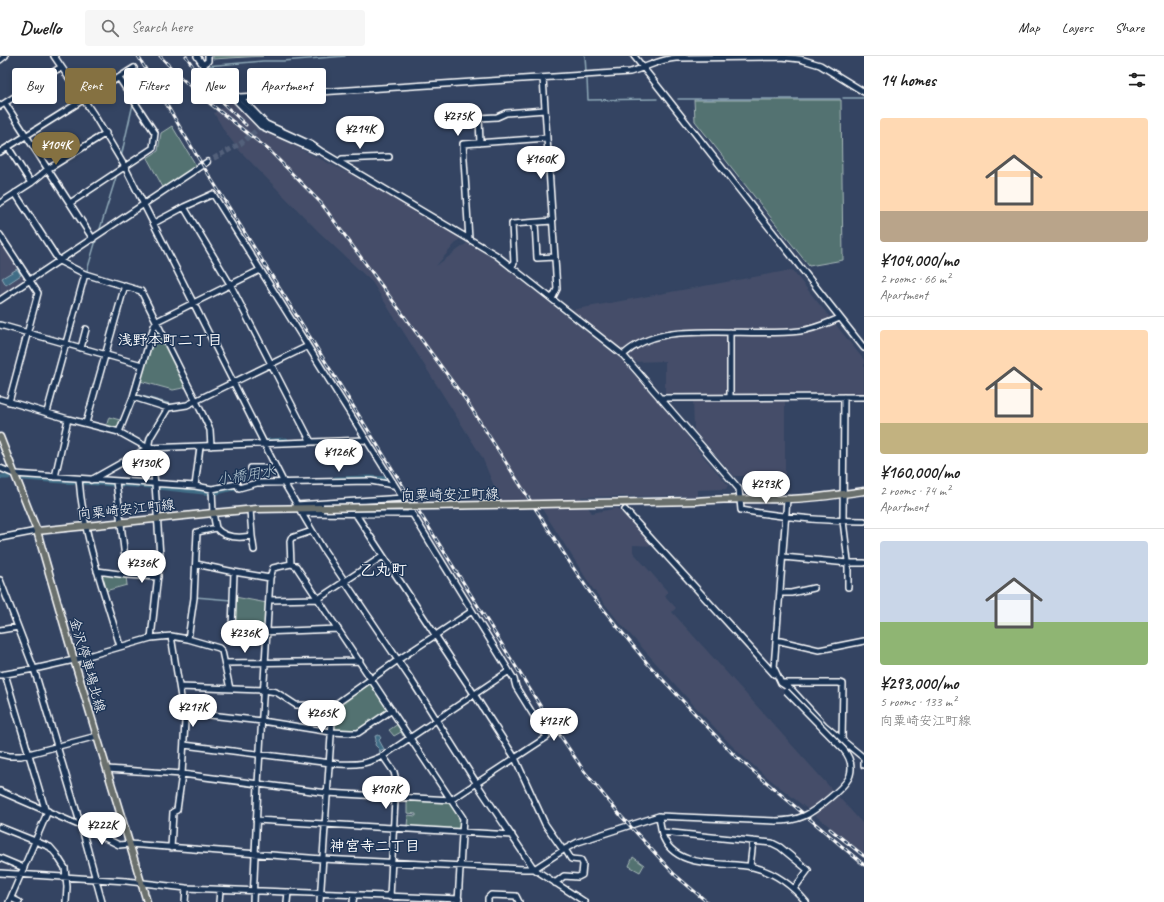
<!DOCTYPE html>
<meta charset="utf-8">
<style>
body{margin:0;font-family:Caveat,"Klee One",sans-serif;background:#f6f6f6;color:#222;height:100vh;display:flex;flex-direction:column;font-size:15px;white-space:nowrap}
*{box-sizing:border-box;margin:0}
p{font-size:13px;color:#767676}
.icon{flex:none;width:22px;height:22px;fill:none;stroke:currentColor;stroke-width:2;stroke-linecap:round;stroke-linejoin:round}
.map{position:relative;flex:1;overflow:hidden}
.panel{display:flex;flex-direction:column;background:#fff;width:300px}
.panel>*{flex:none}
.top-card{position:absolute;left:12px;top:12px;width:380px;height:36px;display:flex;gap:8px}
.price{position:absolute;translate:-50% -34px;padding:0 9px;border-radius:14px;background:#fff;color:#222;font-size:13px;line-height:26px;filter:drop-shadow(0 1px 2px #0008)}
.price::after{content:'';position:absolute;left:50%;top:24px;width:12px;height:9px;margin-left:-6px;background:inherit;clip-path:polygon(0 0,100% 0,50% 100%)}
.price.current{background:#857141;color:#fff}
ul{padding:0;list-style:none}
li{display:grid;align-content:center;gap:8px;height:212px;padding:0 16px}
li+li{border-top:1px solid #e0e0e0}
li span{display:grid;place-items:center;height:124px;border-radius:4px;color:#555}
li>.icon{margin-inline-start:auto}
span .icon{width:72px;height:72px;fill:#fffc;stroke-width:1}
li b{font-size:17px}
h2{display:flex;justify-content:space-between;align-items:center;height:48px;padding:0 16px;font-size:17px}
.chip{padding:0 14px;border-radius:4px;background:#fff;box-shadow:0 2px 6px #0003;font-size:14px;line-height:36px}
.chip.current{background:#857141;color:#fff}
header{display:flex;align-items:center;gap:24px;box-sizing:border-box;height:56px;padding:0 20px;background:#fff;border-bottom:1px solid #e0e0e0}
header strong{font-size:19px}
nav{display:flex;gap:22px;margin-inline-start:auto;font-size:14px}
.search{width:280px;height:36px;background:#f6f6f6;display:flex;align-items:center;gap:10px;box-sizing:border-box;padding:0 14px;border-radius:4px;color:#767676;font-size:15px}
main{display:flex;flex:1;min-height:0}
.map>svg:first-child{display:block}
.built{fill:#444e69}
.green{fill:#527271;stroke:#a8b8b8}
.water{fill:#416d86;stroke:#8da7b6}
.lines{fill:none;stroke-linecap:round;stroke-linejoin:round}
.stream{stroke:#8da7b6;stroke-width:1.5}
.canal{stroke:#416d86;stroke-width:5}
.minor-tunnel{stroke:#52607a;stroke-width:5;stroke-dasharray:5 2.5;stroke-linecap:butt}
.minor-casing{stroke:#fff;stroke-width:8}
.major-casing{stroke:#fff;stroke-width:9}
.minor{stroke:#1d3557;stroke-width:5}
.major{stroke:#6b706d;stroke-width:6}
.rail-casing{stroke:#fff;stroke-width:3}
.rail{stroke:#1d3557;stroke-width:1.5;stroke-dasharray:4.5;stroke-linecap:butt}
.minor-bridge-casing{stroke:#fff;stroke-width:8;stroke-linecap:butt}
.major-bridge-casing{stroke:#fff;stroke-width:9;stroke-linecap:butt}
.minor-bridge{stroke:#1d3557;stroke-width:5}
.major-bridge{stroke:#6b706d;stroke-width:6}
.labels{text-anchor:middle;stroke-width:3;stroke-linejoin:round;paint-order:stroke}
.street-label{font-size:14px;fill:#fff;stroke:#1d3557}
.neighbourhood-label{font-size:15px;font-weight:bold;fill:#fff;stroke:#1d3557}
.water-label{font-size:15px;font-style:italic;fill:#b3c5cf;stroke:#1d3557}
.quarter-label{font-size:16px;font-weight:bold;fill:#fff;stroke:#1d3557}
</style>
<header>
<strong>Dwello</strong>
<div class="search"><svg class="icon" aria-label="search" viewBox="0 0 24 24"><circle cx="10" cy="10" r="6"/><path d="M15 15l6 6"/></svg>Search here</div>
<nav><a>Map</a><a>Layers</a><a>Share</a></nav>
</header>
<main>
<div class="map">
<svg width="864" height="846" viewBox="0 0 864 846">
<rect width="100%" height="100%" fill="#344462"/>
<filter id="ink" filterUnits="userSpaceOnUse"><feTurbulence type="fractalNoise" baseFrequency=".025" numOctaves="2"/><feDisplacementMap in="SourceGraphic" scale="8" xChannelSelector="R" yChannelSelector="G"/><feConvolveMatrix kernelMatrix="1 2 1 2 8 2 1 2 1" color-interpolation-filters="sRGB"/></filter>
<g filter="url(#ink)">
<path class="built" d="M231,45L261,75L263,74L346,116H351L461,181L436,210L467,187L493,202L621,303L683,374L691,386L728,429L726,433L698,434V440L581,441L592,457L617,452L654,490L633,489V496L668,536L665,540L676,552L672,556L864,769V798L762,717L737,695L699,655L619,566L593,533L542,453L500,454L496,435L482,401L372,226L318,175L238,93L225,76L214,57Z
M0,183L26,223L0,240Z
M792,214L864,304V338L665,339V305L633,306L626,298L571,254Z
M695,343H785V420H734L694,374L693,344Z"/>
<path class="green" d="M213,0H263L213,3Z
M694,44H841L843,204L809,210L695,65Z
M172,70L197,111L164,133L147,102L158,95L161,77Z
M157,271L188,331L173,334L140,325Z
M109,361L120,364L117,372L115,373L106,371Z
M99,516L126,520L127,529L105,535Z
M235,541L267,547V569L264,574L236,575L233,572Z
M373,625L390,653L360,674L354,675L334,673L336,649Z
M398,668L405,679L403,680L401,676L394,680L389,674Z
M407,745L450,746L461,762V772L459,774L407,770L408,759L416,760V758L407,757Z
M633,801L644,809L640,816L629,810Z"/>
<path class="water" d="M17,213L21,219L6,229L2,222Z
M379,679L381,682L379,684L384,693L381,694L380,697L379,693L375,689L376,684L375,680Z"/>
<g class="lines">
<path class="stream" d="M585,0L586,16
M206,10L263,5H283L345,0
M587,23L588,44L657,43
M135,42L141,18
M843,42H864
M678,43H840
M121,101L133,48
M99,176L117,118
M86,218L97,181
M141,321L145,310
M139,331L137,337L138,339L174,349
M51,353L82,237
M195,541L231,544"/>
<path class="canal" d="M269,385L286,384
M0,421H8
M23,422L76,426
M335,423L370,422L387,423
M81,426L114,428
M117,428L151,430
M157,431L213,437L241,430"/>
<path class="minor-tunnel" d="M207,106L240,88L258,73"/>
<defs>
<path id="minor" d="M54,0L94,59L125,111L284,427L323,493L412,625L477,728L534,813L585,846
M197,0L209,18L228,36L240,41L266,68L312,89L322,96L496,199L623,299L739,433L741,454C781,461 823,465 864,465
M634,0L864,292
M0,4L5,0
M203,9L208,5V0
M543,22L557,233L552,243
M231,39L261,70L317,95
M240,41L630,16C645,12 660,3 676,2L781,1L800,3L820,9L864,36
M5,47L93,183
M0,50L61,11
M480,87L479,62L497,61L506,57L545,54
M8,91L31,127
M0,96L134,12
M339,106L342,103L389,101
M15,137L59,205L85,218L141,235L204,361L210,374L211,390
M0,147L31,127L48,113L106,77
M70,147L153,92L155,77L119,22
M184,151L230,228L311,386
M154,167L184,151L213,138L404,444
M535,167L537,202L555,201
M0,179L38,237L9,346
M469,183L463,88L547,82
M511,211L514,207L512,168L552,165
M0,244L207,106
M0,269L142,309
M81,292L86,273
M623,299C649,275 685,276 718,276C744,276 774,278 800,275C815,273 827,267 840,262
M133,341L168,352L187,349L308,290
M730,341V276
M844,341L843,465L848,505V507H864
M660,342L864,341
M0,343L68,363L119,376L148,392L366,384
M47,356L85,218
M86,367L125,229
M119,376L133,341L154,270L157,265L260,214
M148,392L152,403L155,428L160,500L151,582
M0,412L14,418L195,430L212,433L237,428L239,432L257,427L371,425L393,429
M251,412H276
M55,421L68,363
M79,423C83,480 104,535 120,590
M91,424L148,392L150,382L168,352
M195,430L200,391
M787,443L774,612L781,627L792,634L824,669L842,684
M296,449L403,442
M625,454L774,618
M301,457L412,458
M355,457L474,638L515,702L545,768L563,794
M216,472C224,482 240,482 252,480L250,454
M252,480L254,494
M0,482L37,475
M783,501L848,507V531
M196,508L234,516L270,522
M291,508L290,485L291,482L312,475
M97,515L127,519L116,425
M234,516L232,572L235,577L338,573
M127,519L158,521
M0,524L34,613L84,780L102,846
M780,537H791L814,532
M269,544L318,543L383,500
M0,574L18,571
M171,580L185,666L182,718L177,754L173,756L171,792
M188,583L219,592L222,595L230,633
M776,584L819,594L864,585
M225,607L360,605
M5,618L45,753
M0,619L34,613L74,604L151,582L171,580L188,583L194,542L197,476L216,472L213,457L212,433
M782,627H839L843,628L842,684L864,702
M180,631L264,634L276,636L296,649L333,650L398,604L472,555
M184,656L262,665L331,676L351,677H358L392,654
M184,689L339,708C359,709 365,708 383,700L509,615
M0,698L9,700H21L97,680
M383,700L394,716L396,724L390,841
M864,702V709
M107,713L182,718L327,737L451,744L547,681L516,631L514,623L410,454
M0,735L81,770L119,789L129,788L322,803L524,813H534L565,793L578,786L659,760L776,765
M659,760C660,766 661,773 662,778C674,815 724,805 753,811C774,816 792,829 806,846
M256,764L512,779
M0,771L50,791L56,798L65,812L67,831L66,846
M662,776L772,787L780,791L808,814L794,833
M0,802L24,812
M750,811L753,785
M0,817L126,825L186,832L459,843
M555,827L564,820L578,821L582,819L583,808L581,804L571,803L565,793
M11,842L19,846
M9,846L48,755
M185,846L186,832
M219,846L220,834
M253,846L258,728L270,522L273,512L291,508L296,510L463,762L458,846
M287,846L288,836
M320,846L333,650
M353,846L354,839
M488,846V842L491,839L516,840L519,846"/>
<path id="major" d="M0,381L37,475L74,604L147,846
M697,445C726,442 755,444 784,443C811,443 837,439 864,435
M37,475L213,457L256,453L323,452"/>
</defs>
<use href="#minor" class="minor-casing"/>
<use href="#major" class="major-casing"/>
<use href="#minor" class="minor"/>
<use href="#major" class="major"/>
<defs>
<path id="rail" d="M138,0L197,100L541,651L584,715L621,760L674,818L707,846
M160,0L177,18L203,42L270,95L321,147L468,347L570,507L591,538L647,607L733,698L864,809
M186,0L208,33L246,69
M830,773L864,800"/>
</defs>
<use href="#rail" class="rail-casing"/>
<use href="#rail" class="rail"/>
<defs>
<path id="minor-bridge" d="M776,765C785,765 795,764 804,760C815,755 847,730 850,719C853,709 849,700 843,693L786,635"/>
<path id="major-bridge" d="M323,452L697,445"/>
</defs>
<use href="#minor-bridge" class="minor-bridge-casing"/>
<use href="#major-bridge" class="major-bridge-casing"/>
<use href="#minor-bridge" class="minor-bridge"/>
<use href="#major-bridge" class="major-bridge"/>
</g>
</g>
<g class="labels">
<g class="street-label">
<text transform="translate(450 438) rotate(-1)" y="5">向粟崎安江町線</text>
<text transform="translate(126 453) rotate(-6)" y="5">向粟崎安江町線</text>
<text transform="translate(88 609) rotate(74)" y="5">金沢停車場北線</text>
</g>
<g class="neighbourhood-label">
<text x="170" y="289">浅野本町二丁目</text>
<text x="375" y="795">神宮寺二丁目</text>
</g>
<g class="water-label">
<text transform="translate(246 419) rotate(-9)" y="5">小橋用水</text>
</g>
<g class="quarter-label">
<text x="383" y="519">乙丸町</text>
</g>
</g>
</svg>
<b class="price" style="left:458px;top:81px">¥275K</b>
<b class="price" style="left:360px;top:94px">¥214K</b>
<b class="price current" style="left:56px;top:110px">¥104K</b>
<b class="price" style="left:541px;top:124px">¥160K</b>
<b class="price" style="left:339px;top:417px">¥126K</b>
<b class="price" style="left:146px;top:428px">¥130K</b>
<b class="price" style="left:766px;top:449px">¥293K</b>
<b class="price" style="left:142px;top:528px">¥236K</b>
<b class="price" style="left:245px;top:598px">¥236K</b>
<b class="price" style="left:193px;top:672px">¥217K</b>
<b class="price" style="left:322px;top:678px">¥265K</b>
<b class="price" style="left:554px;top:686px">¥127K</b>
<b class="price" style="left:386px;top:754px">¥107K</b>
<b class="price" style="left:102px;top:790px">¥222K</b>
<div class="top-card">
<a class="chip">Buy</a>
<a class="chip current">Rent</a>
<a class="chip">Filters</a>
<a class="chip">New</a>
<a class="chip">Apartment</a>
</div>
</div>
<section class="panel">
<h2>14 homes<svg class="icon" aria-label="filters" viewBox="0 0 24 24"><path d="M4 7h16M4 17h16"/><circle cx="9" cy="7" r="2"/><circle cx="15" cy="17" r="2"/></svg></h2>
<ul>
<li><span style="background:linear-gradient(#ffd9b3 75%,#b9a48a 0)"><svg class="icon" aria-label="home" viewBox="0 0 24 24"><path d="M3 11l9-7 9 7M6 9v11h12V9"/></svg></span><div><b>¥104,000/mo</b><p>2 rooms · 66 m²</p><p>Apartment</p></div></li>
<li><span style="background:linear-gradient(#ffd9b3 75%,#c2b280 0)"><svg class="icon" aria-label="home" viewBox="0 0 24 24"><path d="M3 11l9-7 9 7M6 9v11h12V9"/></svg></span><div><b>¥160,000/mo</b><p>2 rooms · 74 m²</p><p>Apartment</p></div></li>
<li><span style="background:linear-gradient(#c9d6e8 65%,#8fb573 0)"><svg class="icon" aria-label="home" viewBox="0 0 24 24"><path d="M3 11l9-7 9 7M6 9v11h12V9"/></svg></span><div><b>¥293,000/mo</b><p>5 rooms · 133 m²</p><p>向粟崎安江町線</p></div></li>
</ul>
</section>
</main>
